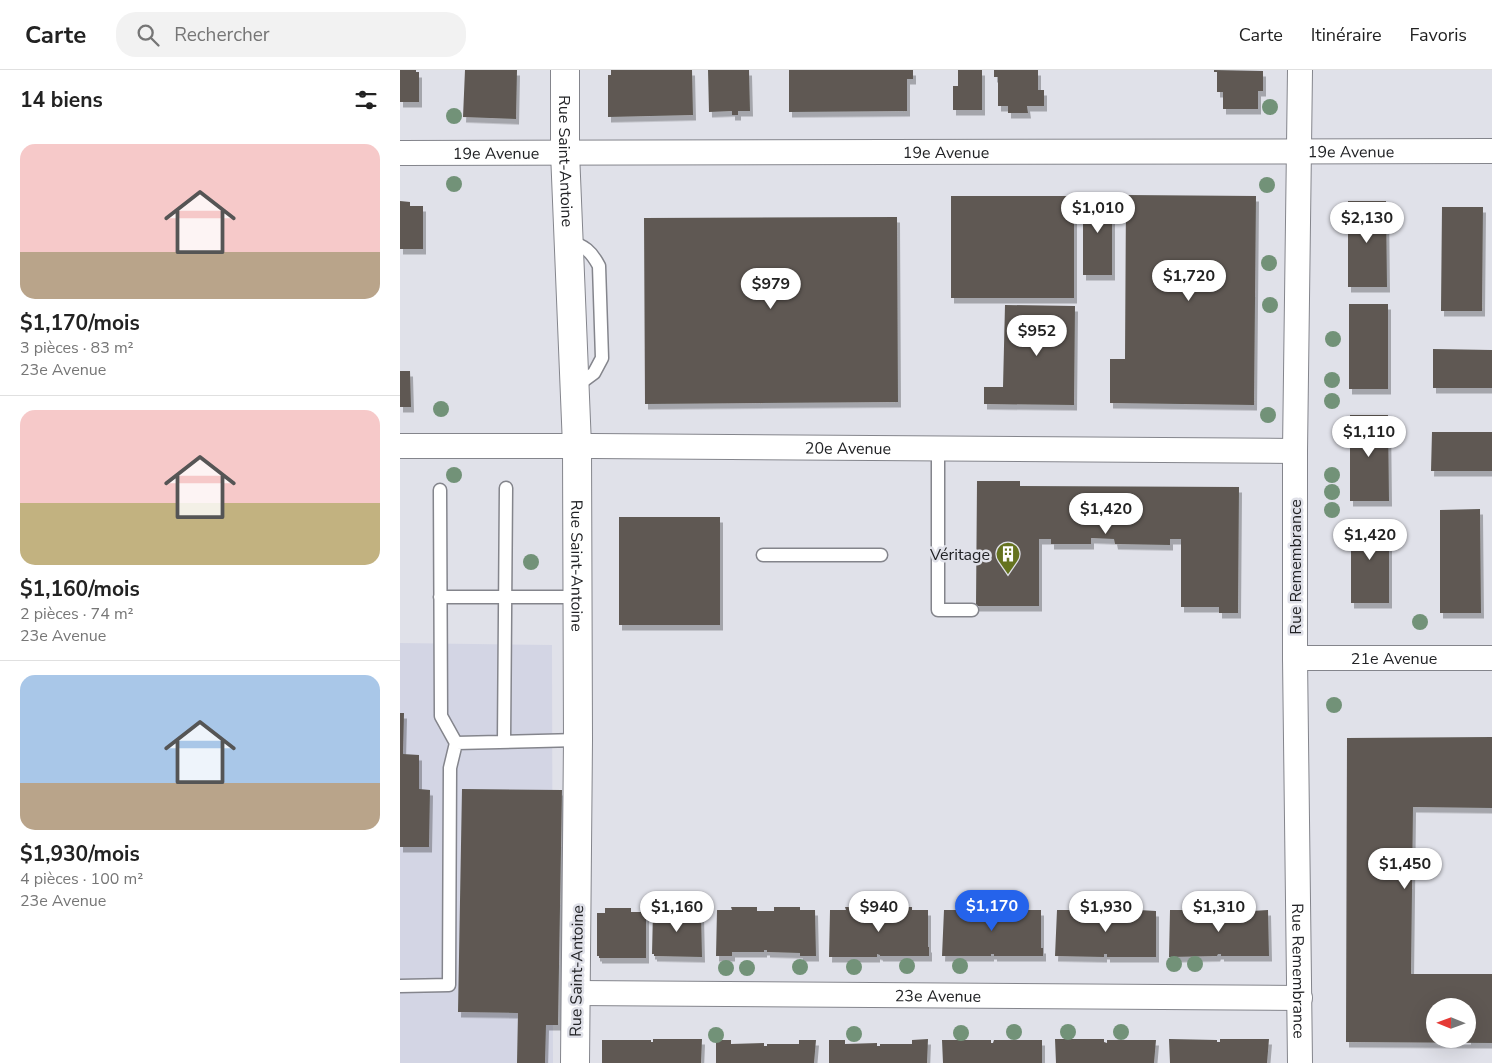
<!DOCTYPE html>
<html lang="fr">
<meta charset="utf-8">
<style>
body{margin:0;font-family:"Nunito Sans",sans-serif;background:#f2f2f2;color:#222;height:100vh;display:flex;flex-direction:column;font-size:19px;white-space:nowrap}
*{box-sizing:border-box;margin:0}
p{font-size:16px;color:#767676}
.icon{flex:none;width:28px;height:28px;fill:none;stroke:currentColor;stroke-width:2;stroke-linecap:round;stroke-linejoin:round}
.map{position:relative;flex:1;overflow:hidden}
.sheet{display:flex;flex-direction:column;background:#fff;width:400px}
.sheet>*{flex:none}
.needle{width:32px;rotate:271deg}
.buttons{position:absolute;left:1026px;top:928px;display:grid;gap:10px}
.buttons a{display:grid;place-items:center;width:50px;height:50px;border-radius:50%;background:#fff;box-shadow:0 5px 20px #0002;font-size:25px}
.price{position:absolute;translate:-50% -42px;padding:0 11px;border-radius:18px;background:#fff;color:#222;font-size:16px;line-height:32px;filter:drop-shadow(0 1px 2px #0008)}
.price::after{content:'';position:absolute;left:50%;top:30px;width:15px;height:11px;margin-left:-8px;background:inherit;clip-path:polygon(0 0,100% 0,50% 100%)}
.price.active{background:#2563eb;color:#fff}
ul{padding:0;list-style:none}
li{display:grid;align-content:center;gap:10px;height:265px;padding:0 20px}
li+li{border-top:1px solid #e0e0e0}
li span{display:grid;place-items:center;height:155px;border-radius:15px;color:#555}
li>.icon{margin-inline-start:auto}
span .icon{width:90px;height:90px;fill:#fffc;stroke-width:1}
li b{font-size:21px}
h2{display:flex;justify-content:space-between;align-items:center;height:60px;padding:0 20px;font-size:21px}
header{display:flex;align-items:center;gap:30px;box-sizing:border-box;height:70px;padding:0 25px;background:#fff;border-bottom:1px solid #e0e0e0}
header strong{font-size:24px}
nav{display:flex;gap:28px;margin-inline-start:auto;font-size:18px}
.search{width:350px;height:45px;background:#f2f2f2;display:flex;align-items:center;gap:12px;box-sizing:border-box;padding:0 18px;border-radius:20px;color:#767676;font-size:19px}
main{display:flex;flex:1;min-height:0}
.map>svg:first-child{display:block}
.built{fill:#d3d5e4}
.building{fill:#5e5953;fill-rule:evenodd;filter:url(#shadow)}
.lines{fill:none;stroke-linecap:round;stroke-linejoin:round}
.lane-casing{stroke:#84858c;stroke-width:15}
.street-casing{stroke:#84858c;stroke-width:26}
.secondary-casing{stroke:#84858c;stroke-width:30}
.lane{stroke:#fff;stroke-width:12}
.street{stroke:#fff;stroke-width:24}
.secondary{stroke:#fff;stroke-width:28}
.tree{fill:#729278}
.labels{text-anchor:middle;stroke-width:5;stroke-linejoin:round;paint-order:stroke}
.street-label{font-size:16px;fill:#212225;stroke:#e0e1e9}
.poi-label{font-size:16px;fill:#212225;stroke:#e0e1e9;text-anchor:end}
</style>
<header>
<strong>Carte</strong>
<div class="search"><svg class="icon" aria-label="search" viewBox="0 0 24 24"><circle cx="10" cy="10" r="6"/><path d="M15 15l6 6"/></svg>Rechercher</div>
<nav><a>Carte</a><a>Itinéraire</a><a>Favoris</a></nav>
</header>
<main>
<section class="sheet">
<h2>14 biens<svg class="icon" aria-label="filters" viewBox="0 0 24 24"><path d="M4 7h16M4 17h16"/><circle cx="9" cy="7" r="2"/><circle cx="15" cy="17" r="2"/></svg></h2>
<ul>
<li><span style="background:linear-gradient(#f6c9c9 70%,#b9a48a 0)"><svg class="icon" aria-label="home" viewBox="0 0 24 24"><path d="M3 11l9-7 9 7M6 9v11h12V9"/></svg></span><div><b>$1,170/mois</b><p>3 pièces · 83 m²</p><p>23e Avenue</p></div></li>
<li><span style="background:linear-gradient(#f6c9c9 60%,#c2b280 0)"><svg class="icon" aria-label="home" viewBox="0 0 24 24"><path d="M3 11l9-7 9 7M6 9v11h12V9"/></svg></span><div><b>$1,160/mois</b><p>2 pièces · 74 m²</p><p>23e Avenue</p></div></li>
<li><span style="background:linear-gradient(#a9c7e8 70%,#b9a48a 0)"><svg class="icon" aria-label="home" viewBox="0 0 24 24"><path d="M3 11l9-7 9 7M6 9v11h12V9"/></svg></span><div><b>$1,930/mois</b><p>4 pièces · 100 m²</p><p>23e Avenue</p></div></li>
</ul>
</section>
<div class="map">
<svg width="1092" height="993" viewBox="0 0 1092 993">
<defs>
<filter id="shadow"><feDropShadow dx="3" dy="5.5" stdDeviation="0" flood-color="#0004"/></filter>
</defs>
<rect width="100%" height="100%" fill="#e0e1e9"/>
<path class="built" d="M0,573L152,575L153,993H0Z"/>
<path class="building" d="M0,0H16V2H19V32H0Z
M65,0H117L116,49L63,47Z
M211,0H292L293,45L208,47V5H211Z
M308,0H349L350,41H338V45H332V41L309,42Z
M389,0H513V9H507V41L389,42Z
M558,0H582V40H553V16H558Z
M594,0H638V20H644V36H627L628,43H608V36H598V7H594Z
M814,0L863,1V21H858V39H823V22H817V2H814Z
M683,122H712V205H683Z
M726,125L856,126L854,335L710,333V289H725Z
M551,126H674V228H551Z
M0,131L10,132V136H23V179H0Z
M948,131H986L987,217H948Z
M1042,137H1083L1082,241H1041Z
M497,147L498,332L245,334L244,148Z
M949,234H988V319H949Z
M605,235L675,236L674,335L584,334V317H603Z
M1033,279L1092,280V318H1033Z
M0,301H10L11,337H0Z
M950,345H988L989,431H950Z
M1032,362H1092V401H1031Z
M577,411H620V416L839,417L838,543H819V537H781V469H770V475L715,474L714,469L691,468V474H651V469H639V536H576Z
M1080,439L1081,543H1040V440Z
M219,447H320V555H219Z
M951,449H989V533H951Z
M0,643H4L3,684L19,685V719L30,720L29,777H0Z
M1092,667V738L1013,737L1011,904H1092V973L946,972L947,668ZM1035,936H1068V969H1035Z
M62,719L162,720L158,955H146L145,993H117L118,943L58,942Z
M601,836H626V840H641V878H643V886H594V884H591V886H542L544,840H559V837H584V841L601,842Z
M261,837H286V840L301,841L302,887L254,886V884H252L253,841L261,842Z
M331,837H357V841H374V837H400V840H415L416,886H400V883L367,882V880H364V882H332V886H316L317,840H332Z
M445,837H471L470,842H488V837H512V840H528V877H529V886H480V885L477,884V887H429L430,840H446Z
M673,837H698V842H714V837H739V840L756,841V887H707V884H704V887L655,886L657,840H673Z
M811,837V842H828V838L852,837V841L868,840L869,886H821V884H818L817,886L769,887L770,840H786V838Z
M205,838H231V842H246V888H199V886H197V843H205Z
M253,969H302L301,993H202V970H251V972H253Z
M528,969L527,993H429V970H445V974L477,973V976H480V974H512V970Z
M655,969H704V972L707,973V970H756L754,993H656Z
M769,969L817,970V972H820V969H869L867,993H770Z
M316,970H331V974L364,973V976H367V974H399V970H416L414,993H316Z
M542,970H591V973H593L594,970H642V993H543Z"/>
<g class="lines">
<defs>
<path id="lane" d="M168,171C185,176 191,181 199,196L202,288L194,303L175,317
M538,379V540H572
M40,420L41,646L56,673L178,670
M363,485H481
M40,527H178
M104,671L106,418
M0,916L49,915L50,698L56,673"/>
<g id="street">
<path id="s1" d="M900,0L895,381V588L900,993"/>
<path id="s2" d="M0,83L1092,81"/>
<path id="s3" d="M0,376H193L895,381"/>
<path id="s4" d="M895,588H1092"/>
<path id="s5" d="M176,923L900,928"/>
</g>
<g id="secondary">
<path id="s6" d="M165,0V82L177,376L178,670L175,993"/>
</g>
</defs>
<use href="#lane" class="lane-casing"/>
<use href="#street" class="street-casing"/>
<use href="#secondary" class="secondary-casing"/>
<use href="#lane" class="lane"/>
<use href="#street" class="street"/>
<use href="#secondary" class="secondary"/>
</g>
<g class="tree">
<circle cx="870" cy="37" r="8"/>
<circle cx="54" cy="46" r="8"/>
<circle cx="54" cy="114" r="8"/>
<circle cx="867" cy="115" r="8"/>
<circle cx="869" cy="193" r="8"/>
<circle cx="870" cy="235" r="8"/>
<circle cx="933" cy="269" r="8"/>
<circle cx="932" cy="310" r="8"/>
<circle cx="932" cy="331" r="8"/>
<circle cx="41" cy="339" r="8"/>
<circle cx="868" cy="345" r="8"/>
<circle cx="54" cy="405" r="8"/>
<circle cx="932" cy="405" r="8"/>
<circle cx="932" cy="422" r="8"/>
<circle cx="932" cy="440" r="8"/>
<circle cx="131" cy="492" r="8"/>
<circle cx="1020" cy="552" r="8"/>
<circle cx="934" cy="635" r="8"/>
<circle cx="774" cy="894" r="8"/>
<circle cx="795" cy="894" r="8"/>
<circle cx="507" cy="896" r="8"/>
<circle cx="560" cy="896" r="8"/>
<circle cx="400" cy="897" r="8"/>
<circle cx="454" cy="897" r="8"/>
<circle cx="326" cy="898" r="8"/>
<circle cx="347" cy="898" r="8"/>
<circle cx="614" cy="962" r="8"/>
<circle cx="668" cy="962" r="8"/>
<circle cx="721" cy="962" r="8"/>
<circle cx="561" cy="963" r="8"/>
<circle cx="454" cy="964" r="8"/>
<circle cx="316" cy="965" r="8"/>
</g>
<defs>
<symbol id="building-pin" viewBox="-11 -11 22 30"><path d="M0 17L-7.5 6A9.5 9.5 0 1 1 7.5 6Z" fill="#65731f" stroke="#e0e1e9"/><path d="M-4-6H4V6H1V3H-1V6H-4ZM-2.5-4.3h1.7v1.8h-1.7ZM.8-4.3h1.7v1.8H.8ZM-2.5-1h1.7V.8h-1.7ZM.8-1h1.7V.8H.8Z" fill="#fff"/></symbol>
</defs>
<g fill-rule="evenodd">
<use href="#building-pin" x="594" y="470" width="28" height="38"/>
</g>
<g class="labels">
<g class="street-label">
<text dy="6" stroke="none"><textPath href="#s2" startOffset="951">19e Avenue</textPath></text>
<text dy="6" stroke="none"><textPath href="#s2" startOffset="546">19e Avenue</textPath></text>
<text dy="6" stroke="none"><textPath href="#s2" startOffset="96">19e Avenue</textPath></text>
<text dy="6" stroke="none"><textPath href="#s6" startOffset="91">Rue Saint-Antoine</textPath></text>
<text dy="6" stroke="none"><textPath href="#s3" startOffset="448">20e Avenue</textPath></text>
<text dy="6" stroke="none"><textPath href="#s6" startOffset="496">Rue Saint-Antoine</textPath></text>
<text transform="translate(895 497) rotate(-90)" y="6">Rue Remembrance</text>
<text dy="6" stroke="none"><textPath href="#s4" startOffset="99">21e Avenue</textPath></text>
<text transform="translate(176 901) rotate(-89)" y="6">Rue Saint-Antoine</text>
<text dy="6" stroke="none"><textPath href="#s1" startOffset="901">Rue Remembrance</textPath></text>
<text dy="6" stroke="none"><textPath href="#s5" startOffset="362">23e Avenue</textPath></text>
</g>
<g class="poi-label">
<text x="590" y="490">Véritage</text>
</g>
</g>
</svg>
<div class="buttons">
<a><svg class="needle" viewBox="-14 -14 28 28"><path d="M0-13l5 13h-10z" fill="#e53935"/><path d="M0 13l5-13h-10z" fill="#767676"/></svg></a>
</div>
<b class="price" style="left:698px;top:164px">$1,010</b>
<b class="price" style="left:967px;top:174px">$2,130</b>
<b class="price" style="left:789px;top:232px">$1,720</b>
<b class="price" style="left:371px;top:240px">$979</b>
<b class="price" style="left:637px;top:287px">$952</b>
<b class="price" style="left:969px;top:388px">$1,110</b>
<b class="price" style="left:706px;top:465px">$1,420</b>
<b class="price" style="left:970px;top:491px">$1,420</b>
<b class="price" style="left:1005px;top:820px">$1,450</b>
<b class="price active" style="left:592px;top:862px">$1,170</b>
<b class="price" style="left:277px;top:863px">$1,160</b>
<b class="price" style="left:479px;top:863px">$940</b>
<b class="price" style="left:706px;top:863px">$1,930</b>
<b class="price" style="left:819px;top:863px">$1,310</b>
</div>
</main>
